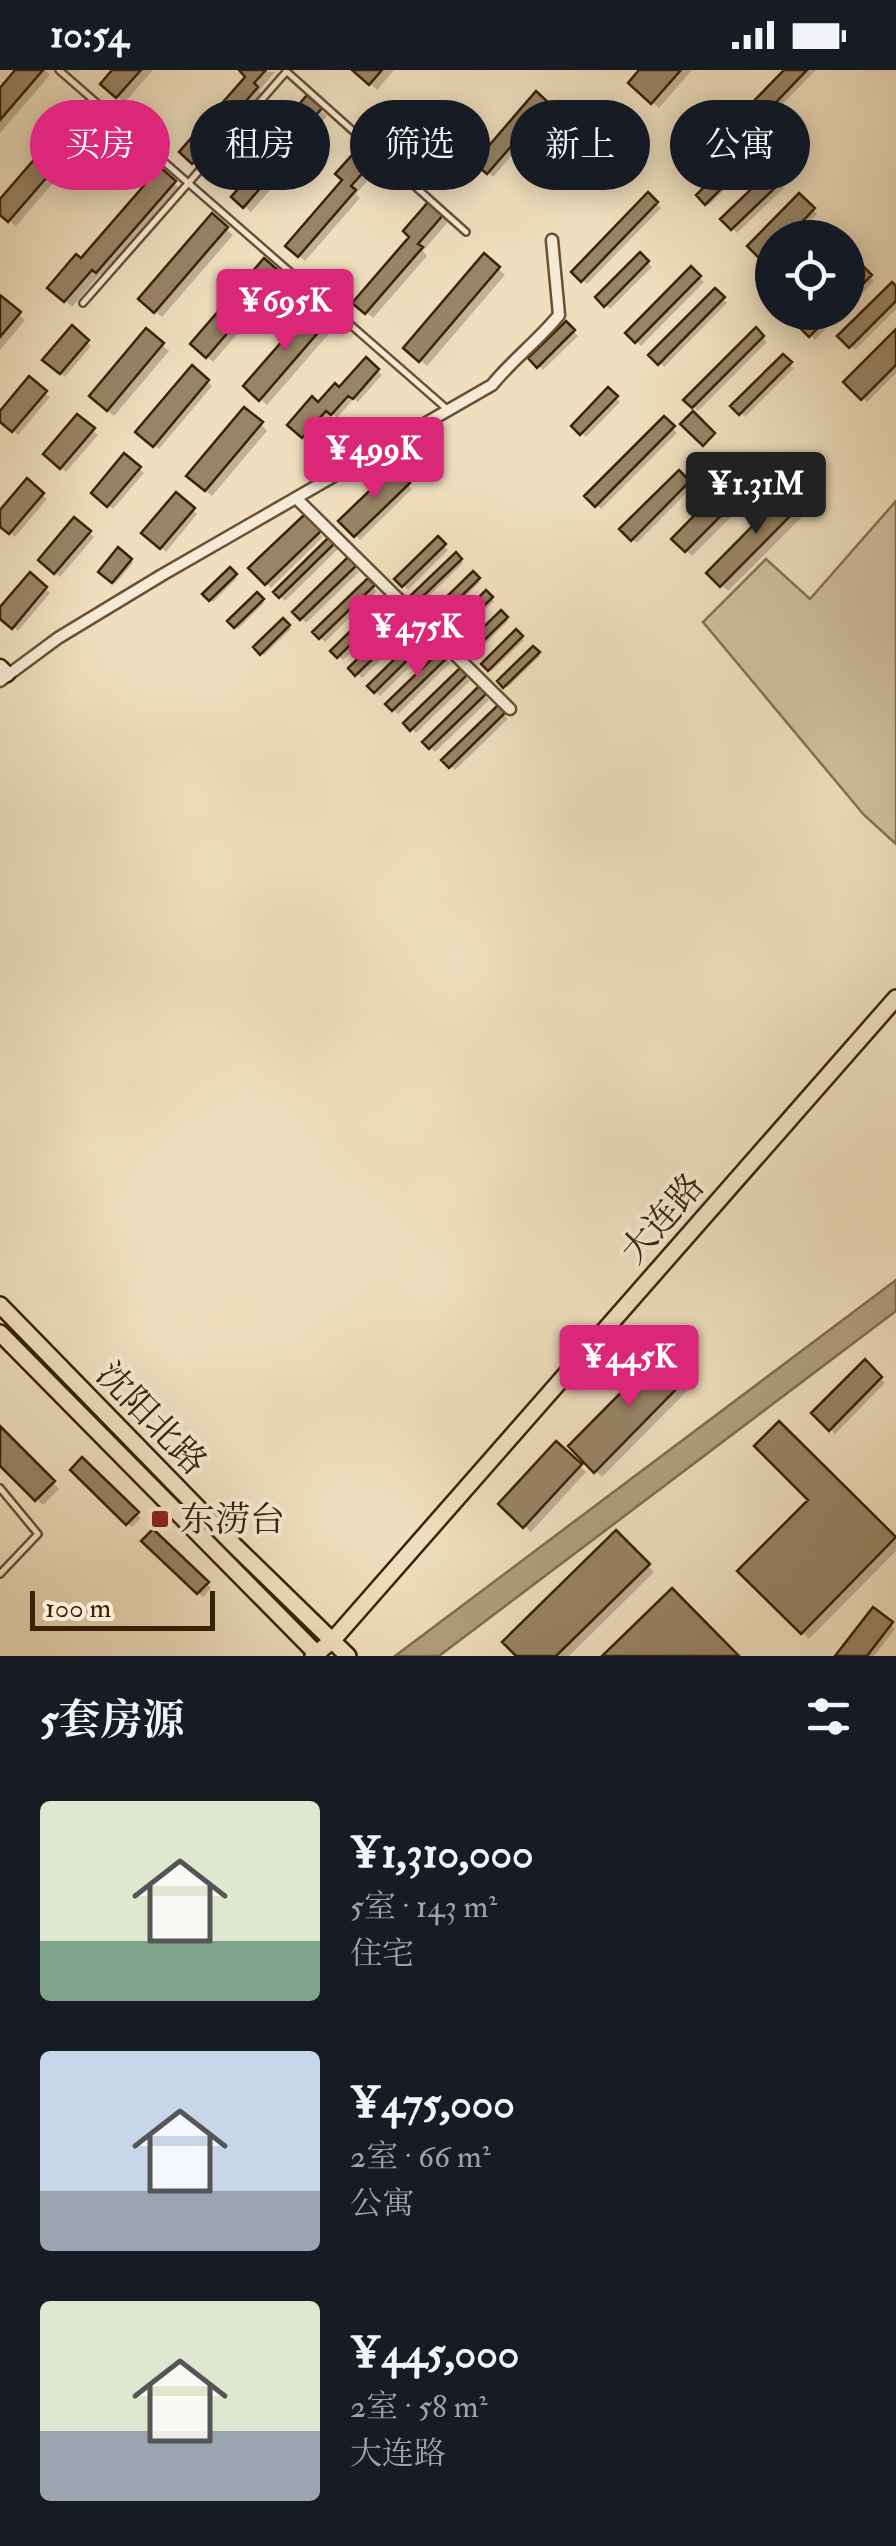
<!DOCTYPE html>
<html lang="zh">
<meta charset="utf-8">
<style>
body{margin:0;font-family:"IM FELL Double Pica","Noto Serif SC",serif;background:#242831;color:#f1f3f6;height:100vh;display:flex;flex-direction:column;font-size:38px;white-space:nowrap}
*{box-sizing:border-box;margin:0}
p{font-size:32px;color:#9ea1a6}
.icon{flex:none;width:55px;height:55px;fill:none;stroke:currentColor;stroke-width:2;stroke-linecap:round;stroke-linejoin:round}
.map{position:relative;height:1586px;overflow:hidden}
.sheet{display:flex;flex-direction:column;background:#171b24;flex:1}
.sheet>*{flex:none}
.top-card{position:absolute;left:30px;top:30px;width:838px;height:90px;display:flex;gap:20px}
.tools{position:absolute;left:755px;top:150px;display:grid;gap:20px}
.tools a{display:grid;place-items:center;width:110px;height:110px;border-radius:50%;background:#171b24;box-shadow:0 5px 25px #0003;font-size:50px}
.scale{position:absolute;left:30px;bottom:25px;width:185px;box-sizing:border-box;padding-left:10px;border:5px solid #3a2206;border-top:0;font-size:28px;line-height:35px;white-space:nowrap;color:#3a2206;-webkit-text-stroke:8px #f5ead5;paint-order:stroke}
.price{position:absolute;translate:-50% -85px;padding:0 22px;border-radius:10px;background:#db2777;color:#fff;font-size:32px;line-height:65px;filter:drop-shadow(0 2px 5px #0008)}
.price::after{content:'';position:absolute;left:50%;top:60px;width:30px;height:22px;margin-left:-15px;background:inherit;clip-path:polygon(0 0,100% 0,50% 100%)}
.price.selected{background:#222;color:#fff}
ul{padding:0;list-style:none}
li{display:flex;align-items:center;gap:30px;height:250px;padding:0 40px}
li span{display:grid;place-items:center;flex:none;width:280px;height:200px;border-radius:10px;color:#555}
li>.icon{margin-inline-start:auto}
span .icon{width:120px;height:120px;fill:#fffc;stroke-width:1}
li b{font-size:42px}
h2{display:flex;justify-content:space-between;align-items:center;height:120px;padding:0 40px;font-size:42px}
.chip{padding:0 35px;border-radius:45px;background:#171b24;box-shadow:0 5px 25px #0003;font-size:35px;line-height:90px}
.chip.selected{background:#db2777;color:#fff}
.status{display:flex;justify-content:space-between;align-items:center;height:70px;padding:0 50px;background:#171b24;direction:ltr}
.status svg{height:28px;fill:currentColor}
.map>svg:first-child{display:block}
.green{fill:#d1bf9f;stroke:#867052;stroke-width:2.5}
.water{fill:#b29f7f;stroke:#826d4f;stroke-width:2.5}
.shadow{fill:#0003}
.building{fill:#998466;stroke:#3a2206;stroke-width:2.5}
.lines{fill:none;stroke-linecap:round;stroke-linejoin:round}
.lane-casing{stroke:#685134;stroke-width:10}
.street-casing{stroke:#685134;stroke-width:15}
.secondary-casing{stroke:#3a2206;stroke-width:19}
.primary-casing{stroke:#3a2206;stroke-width:20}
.lane{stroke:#f5ead5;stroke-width:5}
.street{stroke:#f5ead5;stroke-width:10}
.secondary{stroke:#f5ead5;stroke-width:14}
.primary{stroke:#f0dfbe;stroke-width:15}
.poi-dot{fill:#8f2418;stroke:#f5ead5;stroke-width:4}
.labels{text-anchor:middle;stroke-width:8;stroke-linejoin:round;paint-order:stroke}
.street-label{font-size:35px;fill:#3a2206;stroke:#f5ead5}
.poi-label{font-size:35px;fill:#3a2206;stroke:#f5ead5;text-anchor:start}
</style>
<div class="status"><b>10:54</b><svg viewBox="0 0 49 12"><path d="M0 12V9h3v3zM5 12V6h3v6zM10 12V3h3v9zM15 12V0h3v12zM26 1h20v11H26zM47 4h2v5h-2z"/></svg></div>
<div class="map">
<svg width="896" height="1586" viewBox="0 0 896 1586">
<rect width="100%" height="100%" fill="#f0dfbe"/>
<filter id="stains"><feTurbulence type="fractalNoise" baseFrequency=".002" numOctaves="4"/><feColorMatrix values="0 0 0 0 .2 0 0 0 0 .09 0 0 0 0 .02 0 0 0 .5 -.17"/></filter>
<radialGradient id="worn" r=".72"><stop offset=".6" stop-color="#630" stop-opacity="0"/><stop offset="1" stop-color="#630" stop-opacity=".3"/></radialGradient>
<path class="green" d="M896,431V774L864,745L703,552L766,489L810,529Z"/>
<path class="water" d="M896,1210V1241L439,1586H395Z"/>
<path class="shadow" d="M19,0H45L50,5L0,63V21Z
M116,0H153L124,33L104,14Z
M242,0L275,2L259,21L263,25L200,98L183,82L248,7Z
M355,0H394L377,20Z
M643,0H692L659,38L631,13Z
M787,0H816L768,49L753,35Z
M536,25L552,39L493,107L477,93Z
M308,28L327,46L302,75L306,79L251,142L234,127L291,61Z
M84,36L104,54L16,156L0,142V133Z
M590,68L604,81L585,101L571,88Z
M418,74L445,98L431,114L405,90Z
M362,77L381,95L356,124L360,128L305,191L289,176L345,110Z
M730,94L740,104L709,135L699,125Z
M160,100L180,119L104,207L100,204L72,237L51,217L81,191Z
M770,104L784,118L737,163L724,149Z
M648,126L661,138L587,214L574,202Z
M799,126L817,144L795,168H772V191L769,194L751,176Z
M429,135L448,152L423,181L427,186L373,248L356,233L412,168Z
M213,147L233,165L162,247L141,229Z
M825,160L832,168H818Z
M640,185L652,197L610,239L598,227Z
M485,187L505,205L427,296L406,278Z
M264,192L284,210L213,292L193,274Z
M858,195L874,211L848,237V206Z
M691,200L704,212L641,276L629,263Z
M896,219V239L855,280L841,266Z
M715,221L727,233L664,297L652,285Z
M0,228L25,250L0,280Z
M312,240L333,259L267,335L246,316Z
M810,242H842L815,270L799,254Z
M566,254L578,266L543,300L531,288Z
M72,259L91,276L65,307L46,289Z
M756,260L767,272L698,341L686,330Z
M146,261L169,281L114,346L98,332Z
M896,263V303L867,332L847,312Z
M783,287L794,298L745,347L734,336Z
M366,291L382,305L358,332L354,328L337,348L332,343L308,371L290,355L340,321Z
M192,299L212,316L159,379L139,362Z
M30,310L50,327L18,365L0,349V345Z
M608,320L620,332L586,367L574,356Z
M78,347L98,365L66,402L46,384Z
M664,349L677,363L601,439L588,426Z
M261,354L267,361L212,426L196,412Z
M125,386L144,403L113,439L94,422Z
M755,387L773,405L692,486L674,469Z
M394,400L412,419L360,470L342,451Z
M679,403L692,417L637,473L623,459Z
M27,412L47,429L15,467L0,454V444Z
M791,421L810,439L728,521L710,503Z
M176,426L197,444L166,482L144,463Z
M304,447L323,467L271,518L252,498Z
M75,450L94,467L60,507L41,490Z
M329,470L338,479L285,531L276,522Z
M438,470L448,480L408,520L398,509Z
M119,481L133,493L115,514L101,501Z
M456,485L463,493L422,533L414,525Z
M348,491L359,502L306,553L296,542Z
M230,501L237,508L213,532L205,524Z
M30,505L50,523L18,561L0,546V541Z
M473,505L480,512L441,551L433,544Z
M368,512L377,521L325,572L315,563Z
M486,524L494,531L456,568L449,561Z
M257,525L264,533L238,559L230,551Z
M387,529L396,538L343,590L333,581Z
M501,544L508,551L475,584L468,576Z
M405,546L415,556L362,608L352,598Z
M283,551L291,559L264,585L256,577Z
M516,563L524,570L492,601L484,594Z
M422,565L432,575L380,626L370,616Z
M533,579L540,586L507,618L500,611Z
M441,583L450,593L398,644L388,634Z
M460,601L470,611L416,663L406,653Z
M479,620L489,630L435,682L426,672Z
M498,639L508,649L455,700L445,690Z
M665,1281L696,1312L602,1407L571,1376Z
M865,1293L885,1313L835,1364L814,1343Z
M780,1354L896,1471V1481L809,1569L741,1501L812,1430Z
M0,1360L59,1419L43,1435L0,1393Z
M556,1374L586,1402L531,1462L501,1434Z
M82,1390L141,1448L132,1457L73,1400Z
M153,1462L211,1518L203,1527L145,1471Z
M616,1463L654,1502L569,1586H519Z
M891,1554L895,1559L874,1586H838Z"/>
<path class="building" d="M15,0H43L0,50V18Z
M112,0H141L116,28L100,14Z
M266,0L254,13L258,17L192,94L179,82L245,7L239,0Z
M352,0H382L369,15Z
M639,0H681L651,34L628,13Z
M784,0H807L762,47L750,35Z
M536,21L549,33L487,104L474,93Z
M307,25L322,38L297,68L301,71L243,138L231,127L288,61L281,55Z
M84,32L100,46L8,152L0,145V129Z
M590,65L603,77L581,100L568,88Z
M418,71L442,92L425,111L401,90Z
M362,74L377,87L351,116L356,120L298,187L285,176L342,110L335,104Z
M730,91L740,100L705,135L696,125Z
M160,97L176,111L96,203L92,200L64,232L47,218L76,184L81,188Z
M770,101L781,112L731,160L720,149Z
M648,122L658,132L581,212L571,202Z
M799,123L815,138L787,168H772V182L763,192L747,176Z
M429,131L444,144L418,174L423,177L365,244L352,233L409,167L403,161Z
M212,143L228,157L154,243L138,229Z
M640,182L649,191L604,237L595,227Z
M484,183L500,197L419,292L403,278Z
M264,188L280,202L206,288L190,274Z
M858,191L872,205L848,229V202Z
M691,196L701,206L635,273L625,263Z
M892,212L896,216V231L849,278L837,266Z
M715,218L725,227L658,295L648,285Z
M0,225L21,242L0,267Z
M312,237L328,251L259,331L243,316Z
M807,242H834L809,267L796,254Z
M566,251L575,260L537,298L528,288Z
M72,255L89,270L60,304L42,290Z
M756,257L764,266L692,338L683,330Z
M146,258L164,273L107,341L89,326Z
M896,259V295L861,330L843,312Z
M783,284L792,292L739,345L730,336Z
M366,287L379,299L353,329L348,326L331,345L326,341L302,368L287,355L312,326L318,332L335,313L339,317Z
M192,295L209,310L153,377L135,362Z
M29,306L47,321L12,362L0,352V341Z
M608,317L618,326L580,365L571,356Z
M244,337L263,352L205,421L186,406Z
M693,341L715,363L703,376L680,354Z
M77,344L95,358L60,399L43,384Z
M664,346L675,356L595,437L584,426Z
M124,383L141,397L107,437L91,423Z
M755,384L769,397L685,482L671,469Z
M394,397L410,413L354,467L338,451Z
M679,400L690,411L631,471L619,459Z
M27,408L44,423L9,464L0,457V440Z
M791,417L805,431L720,517L706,503Z
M176,422L195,438L160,479L141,463Z
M305,444L321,461L265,515L248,498Z
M74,447L91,461L54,504L38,490Z
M438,466L446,474L402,517L394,509Z
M329,467L335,473L279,528L273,522Z
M118,477L132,489L112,513L98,502Z
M456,482L462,489L417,532L411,525Z
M348,487L356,496L300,550L292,542Z
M230,497L237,504L209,531L202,524Z
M473,501L480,508L436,551L429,544Z
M30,502L47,517L12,559L0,549V537Z
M368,508L375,515L319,569L312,562Z
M486,520L493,527L452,567L445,561Z
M257,522L264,529L234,558L227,551Z
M387,525L394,532L337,588L330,581Z
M501,540L508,547L471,583L464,576Z
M405,543L413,550L355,606L348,598Z
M283,548L290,555L260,585L253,577Z
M516,559L523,566L488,601L481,594Z
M422,562L429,569L374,623L367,616Z
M533,576L540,582L503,618L497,611Z
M441,580L448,587L392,641L385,634Z
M460,598L467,605L410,661L403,653Z
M479,616L486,624L429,679L422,672Z
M498,635L505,643L449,698L441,690Z
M665,1278L691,1304L594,1403L568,1376Z
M865,1289L882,1307L829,1361L811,1343Z
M779,1351L896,1467L801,1564L737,1501L808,1430L754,1376Z
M0,1356L55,1411L35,1431L0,1396Z
M556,1371L582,1394L523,1458L498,1434Z
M82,1387L139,1442L126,1455L70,1400Z
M153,1459L209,1512L197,1524L141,1471Z
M616,1460L650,1494L556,1586H516L502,1572Z
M672,1518L739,1586H602Z
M873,1537L893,1552L867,1586H835Z"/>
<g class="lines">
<defs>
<path id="lane" d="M59,0L447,339
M286,1L466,162
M83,233L286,2
M0,1418L38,1464L0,1504"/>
<path id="street" d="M296,428L510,639
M0,611L58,568L162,505L492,315C513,289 538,271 559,245L552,170"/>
<path id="secondary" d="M0,597L7,604"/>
<path id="primary" d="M0,1235L234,1475L348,1586
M0,1263L319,1586
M313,1586L332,1571L896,928"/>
</defs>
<use href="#lane" class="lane-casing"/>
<use href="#street" class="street-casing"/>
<use href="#secondary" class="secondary-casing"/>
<use href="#primary" class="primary-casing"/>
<use href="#lane" class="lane"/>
<use href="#street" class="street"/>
<use href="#secondary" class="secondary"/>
<use href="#primary" class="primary"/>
</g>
<rect class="poi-dot" x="150" y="1439" width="20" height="20" rx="5"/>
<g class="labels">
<g class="street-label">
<text transform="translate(662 1148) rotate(-49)" y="12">大连路</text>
<text transform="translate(152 1348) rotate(46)" y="12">沈阳北路</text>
</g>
<g class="poi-label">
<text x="180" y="1461">东涝台</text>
</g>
</g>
<rect width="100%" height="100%" filter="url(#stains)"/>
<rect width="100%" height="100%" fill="url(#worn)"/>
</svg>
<div class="tools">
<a><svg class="icon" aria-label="locate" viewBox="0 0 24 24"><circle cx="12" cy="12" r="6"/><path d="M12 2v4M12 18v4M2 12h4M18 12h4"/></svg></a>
</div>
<div class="scale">100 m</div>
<b class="price" style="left:285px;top:284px">¥695K</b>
<b class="price" style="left:374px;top:432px">¥499K</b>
<b class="price selected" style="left:756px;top:467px">¥1.31M</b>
<b class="price" style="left:417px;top:610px">¥475K</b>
<b class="price" style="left:629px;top:1340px">¥445K</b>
<div class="top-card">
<a class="chip selected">买房</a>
<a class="chip">租房</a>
<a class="chip">筛选</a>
<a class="chip">新上</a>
<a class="chip">公寓</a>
</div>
</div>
<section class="sheet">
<h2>5套房源<svg class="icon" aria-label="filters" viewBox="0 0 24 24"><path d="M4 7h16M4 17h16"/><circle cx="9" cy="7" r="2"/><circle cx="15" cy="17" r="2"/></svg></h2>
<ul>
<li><span style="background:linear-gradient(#dfe7d0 70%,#7fa58c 0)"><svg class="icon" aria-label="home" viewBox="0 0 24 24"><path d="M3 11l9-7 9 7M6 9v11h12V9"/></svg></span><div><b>¥1,310,000</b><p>5室 · 143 m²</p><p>住宅</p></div></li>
<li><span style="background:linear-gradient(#c9d6e8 70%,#9aa5b1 0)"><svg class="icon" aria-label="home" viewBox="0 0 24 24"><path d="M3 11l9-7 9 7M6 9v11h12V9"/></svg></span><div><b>¥475,000</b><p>2室 · 66 m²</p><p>公寓</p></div></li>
<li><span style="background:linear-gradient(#dfe7d0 65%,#9aa5b1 0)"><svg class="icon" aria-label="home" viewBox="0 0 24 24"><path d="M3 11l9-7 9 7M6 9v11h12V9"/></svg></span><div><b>¥445,000</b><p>2室 · 58 m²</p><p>大连路</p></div></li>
</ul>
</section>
